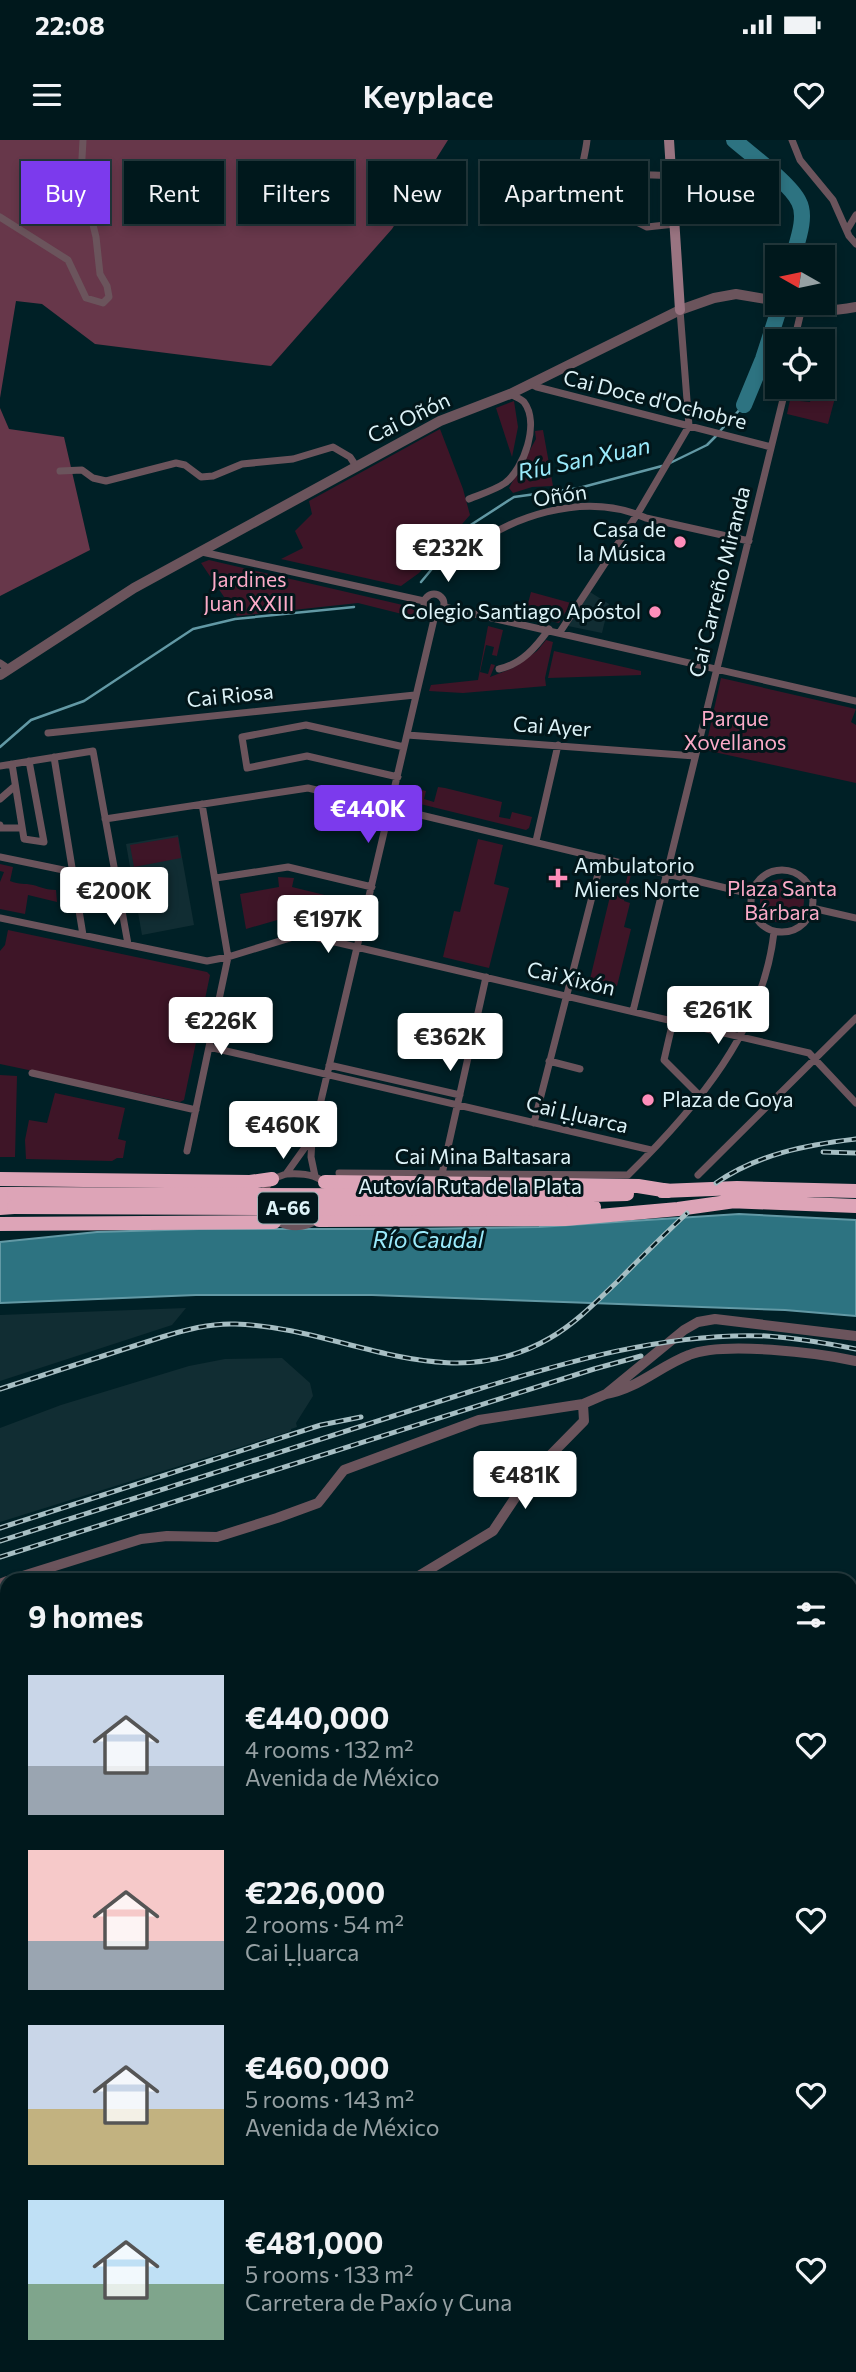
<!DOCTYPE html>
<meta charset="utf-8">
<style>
body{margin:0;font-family:Commissioner,sans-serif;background:#0e2529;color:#f1f3f6;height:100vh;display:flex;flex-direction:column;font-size:26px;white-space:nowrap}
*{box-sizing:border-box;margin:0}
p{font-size:23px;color:#95a0a3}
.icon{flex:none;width:38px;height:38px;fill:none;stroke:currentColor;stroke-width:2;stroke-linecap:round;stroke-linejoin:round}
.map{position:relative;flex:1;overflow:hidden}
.details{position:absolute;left:0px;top:1433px;width:858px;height:800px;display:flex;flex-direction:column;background:#00181c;border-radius:21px 21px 0 0;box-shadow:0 4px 10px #0003,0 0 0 2px #22373b}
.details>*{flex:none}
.guide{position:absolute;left:21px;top:21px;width:816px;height:63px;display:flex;gap:14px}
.needle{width:46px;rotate:279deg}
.controls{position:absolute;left:765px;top:105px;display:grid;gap:14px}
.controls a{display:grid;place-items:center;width:70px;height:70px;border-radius:0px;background:#00181c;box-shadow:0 4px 10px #0003,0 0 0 2px #22373b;font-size:35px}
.price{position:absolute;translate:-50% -60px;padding:0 16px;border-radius:7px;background:#fff;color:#222;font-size:23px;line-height:46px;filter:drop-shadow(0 2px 4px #0008)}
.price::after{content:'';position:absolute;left:50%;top:42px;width:21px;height:16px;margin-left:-10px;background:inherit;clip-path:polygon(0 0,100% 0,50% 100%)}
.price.current{background:#7c3aed;color:#fff}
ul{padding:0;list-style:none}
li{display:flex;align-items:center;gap:21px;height:175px;padding:0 28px}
li span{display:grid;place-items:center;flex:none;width:196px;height:140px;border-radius:0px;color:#555}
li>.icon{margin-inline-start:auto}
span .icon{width:84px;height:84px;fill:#fffc;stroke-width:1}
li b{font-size:30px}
h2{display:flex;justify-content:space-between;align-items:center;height:84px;padding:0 28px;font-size:30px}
.pill{padding:0 24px;border-radius:0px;background:#00181c;box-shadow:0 4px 10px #0003,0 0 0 2px #22373b;font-size:24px;line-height:63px}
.pill.current{background:#7c3aed;color:#fff}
.status{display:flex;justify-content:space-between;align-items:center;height:49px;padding:0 35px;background:#00181c;direction:ltr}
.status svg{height:19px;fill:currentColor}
header{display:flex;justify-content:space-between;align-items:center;height:91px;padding:0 28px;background:#00181c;font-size:32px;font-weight:600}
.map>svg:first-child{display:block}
.built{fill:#112d33}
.green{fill:#3e1527}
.forest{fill:#67374a}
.water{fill:#2d7381;stroke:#6299a5;stroke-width:2}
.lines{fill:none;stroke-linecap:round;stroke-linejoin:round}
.stream{stroke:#6299a5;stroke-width:2.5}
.river{stroke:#2d7381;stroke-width:16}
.minor{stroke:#6b545c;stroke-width:7}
.tertiary{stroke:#6b545c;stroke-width:10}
.secondary{stroke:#997481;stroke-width:10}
.motorway{stroke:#dda4b7;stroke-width:14}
.rail-casing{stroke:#a6bec3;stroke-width:5}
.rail{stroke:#02161a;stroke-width:2.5;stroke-dasharray:8;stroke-linecap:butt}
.motorway-bridge{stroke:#dda4b7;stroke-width:14}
.poi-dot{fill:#ff8eba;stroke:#02161a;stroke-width:2.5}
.labels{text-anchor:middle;stroke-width:6;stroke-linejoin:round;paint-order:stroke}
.shield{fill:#02161a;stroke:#9bb1b5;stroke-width:2}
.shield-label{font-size:19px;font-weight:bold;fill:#ddf3f8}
.street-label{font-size:21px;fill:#ddf3f8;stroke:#02161a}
.poi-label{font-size:21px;fill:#ddf3f8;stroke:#02161a;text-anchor:end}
.park-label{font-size:21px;fill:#fcabc8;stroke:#02161a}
.water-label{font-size:23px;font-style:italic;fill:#9bebfc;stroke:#02161a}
</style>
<div class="status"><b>22:08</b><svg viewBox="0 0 49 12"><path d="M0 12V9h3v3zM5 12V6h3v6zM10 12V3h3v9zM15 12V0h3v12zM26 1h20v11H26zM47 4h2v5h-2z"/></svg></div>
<header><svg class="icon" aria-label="menu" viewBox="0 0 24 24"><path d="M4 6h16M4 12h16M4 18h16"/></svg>Keyplace<svg class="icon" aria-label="heart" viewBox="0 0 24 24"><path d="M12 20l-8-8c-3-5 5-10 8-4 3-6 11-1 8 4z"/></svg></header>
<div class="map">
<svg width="856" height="2232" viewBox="0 0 856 2232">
<rect width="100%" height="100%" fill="#002026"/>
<path class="built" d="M590,452L609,464L602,493L568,486Z
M178,695L194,785L142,795L126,704Z
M186,1168L172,1185L0,1241V1175Z
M282,1218L310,1243L313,1256L296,1283L297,1287L291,1289V1291L0,1382V1288L61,1265L189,1226L225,1219Z"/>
<path class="green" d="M814,249L836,254L828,284L787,274L790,260L810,262Z
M514,261L518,287L512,317L496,268Z
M440,289L463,349L470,375L419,433L401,446L281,419L303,408L295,391L312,374L309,361Z
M543,290L553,346L532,347L513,353L509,348L536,299L535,291Z
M209,420L420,469L423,474L422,479L358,463L237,476L201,423Z
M531,452L571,463L559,483L547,480L549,469L532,465L531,476L525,475Z
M488,486L503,490L495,524L497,516L492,515L494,507L486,505L480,532L488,534L491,524L495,525L490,537L513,528L537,511L546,500L553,502L545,538L546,546L463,553L429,551L431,545L478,540Z
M554,511L641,531V535L548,538Z
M721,538L856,569L851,582L856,585V643L705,610Z
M406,647L426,651L424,659L434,662L438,647L445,648L502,662L499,677L510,679L512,672L532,677L529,688L526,690L404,660Z
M178,697L181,718L134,727L130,705Z
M478,699L503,705L494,744L509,748L489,828L443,817L454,771L460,772Z
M0,724L13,727L10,741C20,745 24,743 33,745C41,747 46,750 56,750L57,762L28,755L25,774L0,769V742L4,732L0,731Z
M628,734L631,735L624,761L630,763L624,787L631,789L617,846L608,844L605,856L599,855L602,842L590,839L613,744L625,746Z
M278,737L294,738L292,747L345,760L342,773L302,784L298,774L246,789L240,754L279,747Z
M760 761a22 22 0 1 1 44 0a22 22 0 1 1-44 0Z
M8,790L207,832L210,835L184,960L180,962L0,924V811L5,805Z
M0,935L17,936L15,1017H0Z
M55,953L125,968L118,999L126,1001L123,1018H117L112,1021L26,1019L25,1000L29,980L47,983Z"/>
<path class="forest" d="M0,0H448L392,89L271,226L95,204L42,164L16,161L0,258Z
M0,268L9,289L64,297L90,410L0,456Z
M851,2050L856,2055V2232H391L387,2226H850Z
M7,2118V2226H200L205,2232H0V2126Z"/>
<path class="water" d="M739,1074L856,1080V1176L785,1170L372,1155H196L0,1163V1102L97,1092L199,1089H411L539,1087Z"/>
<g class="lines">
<path class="stream" d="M720,291L744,265
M668,324L707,305L716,296
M421,442L466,388L514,357L579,348L662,326
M0,607L31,580L84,561L193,489L235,479L354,467"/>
<path class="river" d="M734,0C750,14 791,44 799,62C807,77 797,102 793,117
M744,265L763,219L781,163"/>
<path class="minor" d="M587,0C585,20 576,37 585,56L647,87L675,84
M792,0L800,20L833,60L849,96L856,104
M583,52C593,49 600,42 609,39C627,33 653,35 672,36
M0,77L68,120L86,158L103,163L109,157L107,146L100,134L96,97L81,36L83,0
M847,90L856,75
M794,201L800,176L804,169
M531,244L537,247L771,307
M60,331L82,330L93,338L106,341L176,323L185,325L201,337L213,336L242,324L293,319L333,307L350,317L356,326
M469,359C481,354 495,350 505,343C524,329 540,283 524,262C521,259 514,256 510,254
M202,412L424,461
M457,419C506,376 584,350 646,378L749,401
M424 464a10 10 0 1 1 20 0a10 10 0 1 1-20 0Z
M444,467L856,561
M560,492L638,373L689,286L680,170
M0,523L9,529
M499,529C522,524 536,507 549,489
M48,593L415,555
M407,595L695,616
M54,617L83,795
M12,624L24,699L44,702L29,621
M0,626L93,611L128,804
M398,637L307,616L247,628L242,597L306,585L404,607
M0,659L15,646
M105,679L308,648L751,754
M0,685L1,688H22
M536,701L558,605
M0,717L73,732
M751 761a31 31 0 1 1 62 0a31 31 0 1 1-62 0Z
M216,738L288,727L372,747
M812,768L856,778
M0,778L207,821L228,817L342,782L362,786
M316,793L326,791L360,797
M305,795L809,913L856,963
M633,871L786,247
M673,881L664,920L699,955
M209,907L651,1010
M549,921L580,929
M329,925L460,955
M32,933L196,970
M534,983L602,718
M187,1011L228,817L202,664
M339,1033L628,1035C696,968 763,890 774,792
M286,1034C372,1028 316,1122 264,1072C260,1052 266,1040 286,1034Z
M286,1034L311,999
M442,1034L486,837
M698,1035L856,878
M315,1036L311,1017L312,999L435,475
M856,1643L853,1644L856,1651
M0,1694L7,1702
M850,1775L856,1772
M801,2226L803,2232"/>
<path class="tertiary" d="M782,163C813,171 824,173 856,167
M0,535L134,448L440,281L510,254L680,170L714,158L736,154L777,161
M606,1254C637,1249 660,1226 689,1215C723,1201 819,1213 856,1221
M10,1440L141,1399L167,1396L217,1397L277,1378L318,1363L344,1330L479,1280L583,1264L606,1254L684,1190L698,1182L715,1179L856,1196
M412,1440L493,1391L529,1337L584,1281L583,1264
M0,1444L7,1441
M850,1566L856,1565"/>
<path class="secondary" d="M669,0L680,170"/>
<path class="motorway" d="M0,1039L250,1042L272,1039
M325,1042L638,1046L669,1051
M662,1051L737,1048L856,1051
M0,1054H14
M558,1056L627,1054
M727,1061L856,1066
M0,1068L14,1067
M561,1069L594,1067
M319,1080L565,1079L678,1069L735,1061
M0,1084L274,1082"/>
<defs>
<path id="rail" d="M823,1012L856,1013
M716,1043C758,1014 806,1005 856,999
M0,1249L162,1197C185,1190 210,1183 235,1184C344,1187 444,1260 550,1198C576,1183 597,1161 619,1140C641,1117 664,1095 687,1073
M0,1388L321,1285L361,1277
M0,1401L472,1251C566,1222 666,1192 766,1196C796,1198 826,1203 856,1209
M0,1417L594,1229L641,1216"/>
</defs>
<use href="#rail" class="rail-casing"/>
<use href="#rail" class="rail"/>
<path class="motorway-bridge" d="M14,1054L558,1056
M14,1067L561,1069"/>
</g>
<g class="poi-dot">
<circle cx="680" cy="402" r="7"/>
<circle cx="655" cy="472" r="7"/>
<path d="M554.5 727.5h7v7h7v7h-7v7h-7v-7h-7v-7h7z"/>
<circle cx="648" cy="960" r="7"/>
</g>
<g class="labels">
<rect class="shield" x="258" y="1052.5" width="60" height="31" rx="5"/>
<g class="shield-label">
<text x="288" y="1075">A-66</text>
</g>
<g class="street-label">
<text transform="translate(655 260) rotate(14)" y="7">Cai Doce d'Ochobre</text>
<text transform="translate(409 278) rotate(-26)" y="7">Cai Oñón</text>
<text transform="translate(560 356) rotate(-8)" y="7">Oñón</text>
<text transform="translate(720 442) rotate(-76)" y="7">Cai Carreño Miranda</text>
<text transform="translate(230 556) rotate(-6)" y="7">Cai Riosa</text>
<text transform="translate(552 587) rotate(4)" y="7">Cai Ayer</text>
<text transform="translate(571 839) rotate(13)" y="7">Cai Xixón</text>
<text transform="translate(577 975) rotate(13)" y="7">Cai Ḷḷuarca</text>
<text x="483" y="1024">Cai Mina Baltasara</text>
<text x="470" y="1054">Autovía Ruta de la Plata</text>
</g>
<g class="poi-label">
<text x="666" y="397">Casa de<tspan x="666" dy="24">la Música</tspan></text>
<text x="641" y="479">Colegio Santiago Apóstol</text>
<text x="574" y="733" text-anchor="start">Ambulatorio<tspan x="574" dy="24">Mieres Norte</tspan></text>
<text x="662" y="967" text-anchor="start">Plaza de Goya</text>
</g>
<g class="park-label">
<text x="249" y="447">Jardines<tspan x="249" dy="24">Juan XXIII</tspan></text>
<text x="735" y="586">Parque<tspan x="735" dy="24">Xovellanos</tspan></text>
<text x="782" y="756">Plaza Santa<tspan x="782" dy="24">Bárbara</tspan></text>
</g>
<g class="water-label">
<text transform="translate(584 319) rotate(-12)" y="8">Ríu San Xuan</text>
<text x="428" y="1108">Río Caudal</text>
</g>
</g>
</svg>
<div class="controls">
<a><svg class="needle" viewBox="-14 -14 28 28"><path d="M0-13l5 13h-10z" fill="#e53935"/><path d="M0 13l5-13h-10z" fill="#95a0a3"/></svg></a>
<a><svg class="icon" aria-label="locate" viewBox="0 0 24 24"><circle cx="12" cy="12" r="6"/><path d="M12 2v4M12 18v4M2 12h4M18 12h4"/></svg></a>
</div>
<b class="price" style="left:448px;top:444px">€232K</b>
<b class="price current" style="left:368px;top:705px">€440K</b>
<b class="price" style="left:114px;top:787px">€200K</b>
<b class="price" style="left:328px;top:815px">€197K</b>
<b class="price" style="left:718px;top:906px">€261K</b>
<b class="price" style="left:221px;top:917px">€226K</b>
<b class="price" style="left:450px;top:933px">€362K</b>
<b class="price" style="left:283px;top:1021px">€460K</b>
<b class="price" style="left:525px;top:1371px">€481K</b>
<div class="guide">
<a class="pill current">Buy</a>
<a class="pill">Rent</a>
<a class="pill">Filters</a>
<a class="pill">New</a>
<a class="pill">Apartment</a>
<a class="pill">House</a>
</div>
<section class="details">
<h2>9 homes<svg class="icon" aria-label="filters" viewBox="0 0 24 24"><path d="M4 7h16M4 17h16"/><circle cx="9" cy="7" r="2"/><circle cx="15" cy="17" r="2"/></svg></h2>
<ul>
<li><span style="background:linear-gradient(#c9d6e8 65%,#9aa5b1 0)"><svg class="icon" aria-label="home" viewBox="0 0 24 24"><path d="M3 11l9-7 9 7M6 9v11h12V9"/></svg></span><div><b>€440,000</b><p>4 rooms · 132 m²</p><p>Avenida de México</p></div><svg class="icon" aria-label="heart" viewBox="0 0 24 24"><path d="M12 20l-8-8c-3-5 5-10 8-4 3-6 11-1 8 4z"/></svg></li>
<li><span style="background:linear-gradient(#f6c9c9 65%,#9aa5b1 0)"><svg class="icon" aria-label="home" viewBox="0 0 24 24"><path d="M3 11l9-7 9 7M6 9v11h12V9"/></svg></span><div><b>€226,000</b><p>2 rooms · 54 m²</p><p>Cai Ḷḷuarca</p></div><svg class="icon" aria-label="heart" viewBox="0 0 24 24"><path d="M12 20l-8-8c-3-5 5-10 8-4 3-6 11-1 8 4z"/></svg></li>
<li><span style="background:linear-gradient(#c9d6e8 60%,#c2b280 0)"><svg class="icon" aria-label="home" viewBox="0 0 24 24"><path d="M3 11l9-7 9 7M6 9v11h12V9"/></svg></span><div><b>€460,000</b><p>5 rooms · 143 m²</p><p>Avenida de México</p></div><svg class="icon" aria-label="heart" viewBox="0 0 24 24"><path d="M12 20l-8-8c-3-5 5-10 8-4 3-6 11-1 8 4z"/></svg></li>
<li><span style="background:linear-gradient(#bfe0f5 60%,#7fa58c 0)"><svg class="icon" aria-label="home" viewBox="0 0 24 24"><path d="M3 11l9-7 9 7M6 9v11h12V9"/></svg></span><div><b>€481,000</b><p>5 rooms · 133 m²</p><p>Carretera de Paxío y Cuna</p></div><svg class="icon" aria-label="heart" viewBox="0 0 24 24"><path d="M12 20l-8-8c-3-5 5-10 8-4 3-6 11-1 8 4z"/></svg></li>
</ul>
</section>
</div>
